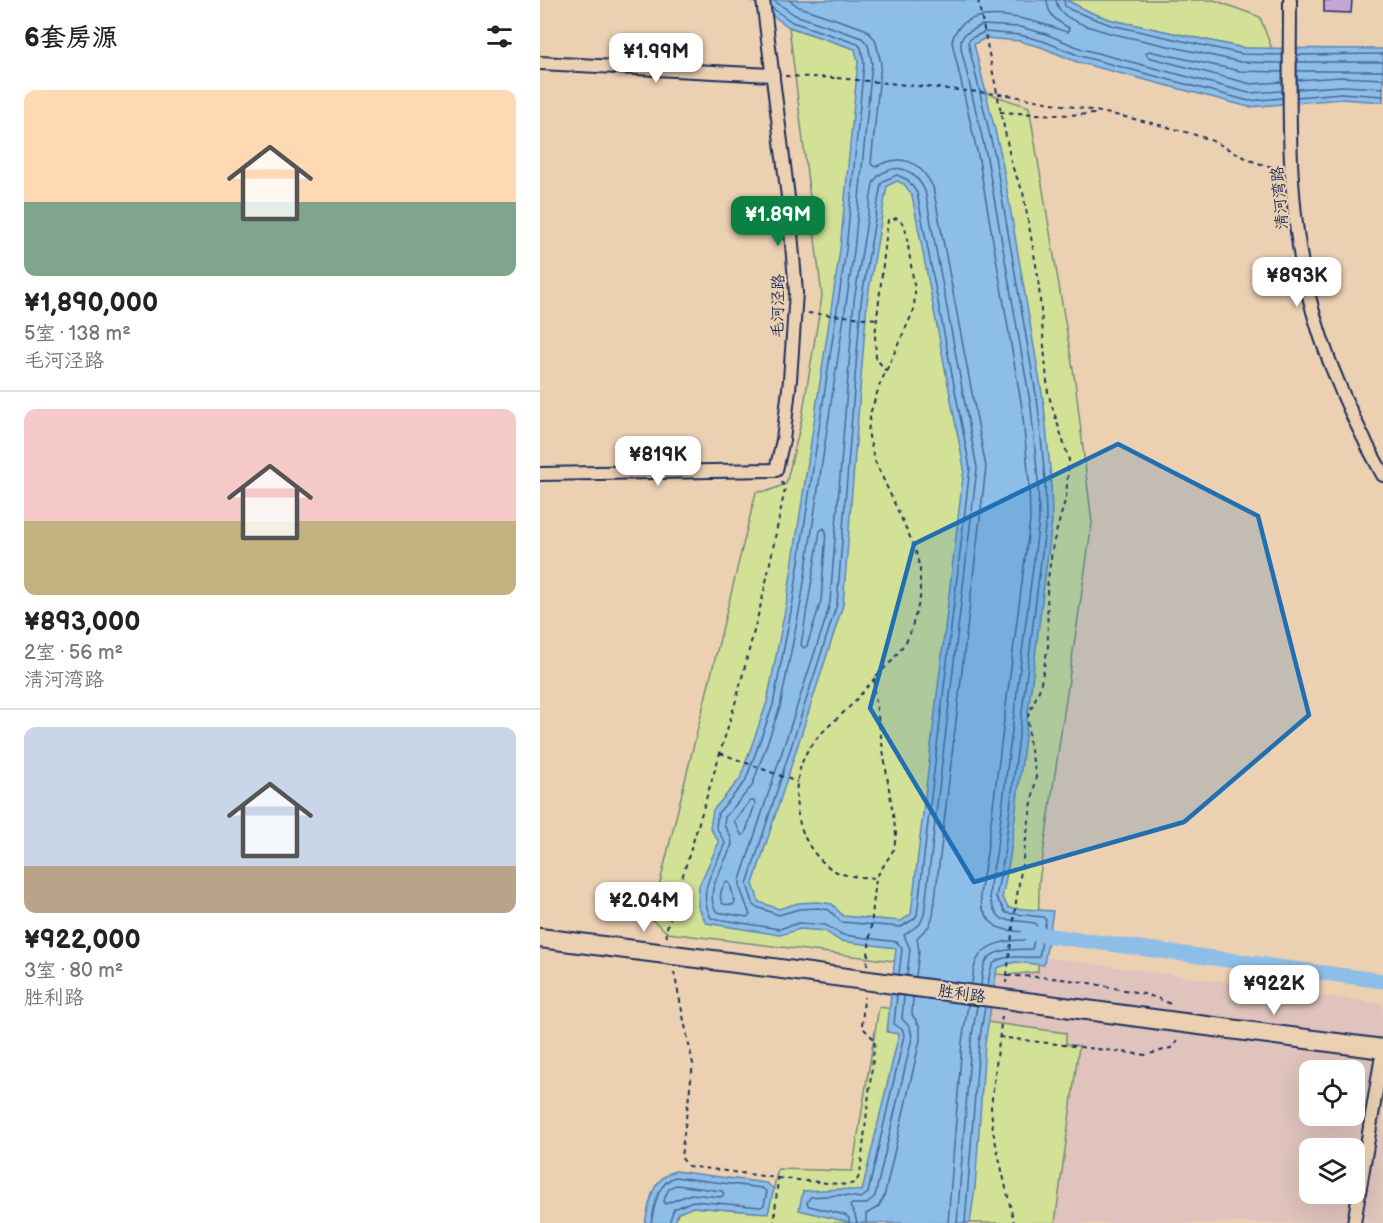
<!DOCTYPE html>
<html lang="zh">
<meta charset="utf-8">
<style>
body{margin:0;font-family:"Balsamiq Sans","LXGW WenKai TC",sans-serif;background:#f2f2f2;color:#222;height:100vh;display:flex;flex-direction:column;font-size:22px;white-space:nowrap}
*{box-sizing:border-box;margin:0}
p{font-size:20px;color:#767676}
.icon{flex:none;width:33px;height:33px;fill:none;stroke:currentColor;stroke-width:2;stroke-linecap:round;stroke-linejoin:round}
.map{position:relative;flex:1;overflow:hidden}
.drawer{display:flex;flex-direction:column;background:#fff;width:540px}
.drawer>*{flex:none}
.buttons{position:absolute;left:759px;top:1060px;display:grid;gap:12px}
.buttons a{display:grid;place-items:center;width:66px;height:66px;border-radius:12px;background:#fff;box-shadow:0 6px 24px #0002;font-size:30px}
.price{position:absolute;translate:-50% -51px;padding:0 14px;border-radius:12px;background:#fff;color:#222;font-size:20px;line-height:39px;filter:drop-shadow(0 2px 3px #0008)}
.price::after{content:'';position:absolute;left:50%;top:36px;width:18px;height:14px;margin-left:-9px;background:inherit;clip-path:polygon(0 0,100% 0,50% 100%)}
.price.on{background:#0b8043;color:#fff}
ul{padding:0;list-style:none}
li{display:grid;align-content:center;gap:12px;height:318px;padding:0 24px}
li+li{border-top:2px solid #e0e0e0}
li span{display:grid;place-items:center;height:186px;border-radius:12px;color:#555}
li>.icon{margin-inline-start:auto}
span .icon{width:108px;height:108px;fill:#fffc;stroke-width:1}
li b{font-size:26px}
h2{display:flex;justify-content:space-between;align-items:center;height:72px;padding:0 24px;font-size:26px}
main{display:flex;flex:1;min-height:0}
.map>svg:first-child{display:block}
.built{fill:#dfc3bc;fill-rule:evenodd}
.green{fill:#d2e195;stroke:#76887a;stroke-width:1.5}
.water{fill:#8cbee8;stroke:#5f85b1;stroke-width:1.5;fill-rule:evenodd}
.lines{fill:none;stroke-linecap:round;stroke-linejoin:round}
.shore{stroke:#486895;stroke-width:1.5}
.canal{stroke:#8cbee8;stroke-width:15}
.building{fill:#c4a6d2;stroke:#1b2f5e;stroke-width:1.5}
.street-casing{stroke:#1b2f5e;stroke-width:16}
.secondary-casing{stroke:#1b2f5e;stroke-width:22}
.path{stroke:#1b2f5e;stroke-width:2;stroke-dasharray:4.5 4.5;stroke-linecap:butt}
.street{stroke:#ebd0b2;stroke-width:12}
.secondary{stroke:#ebd0b2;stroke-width:18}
.secondary-bridge-casing{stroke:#1b2f5e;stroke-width:22;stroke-linecap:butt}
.path-bridge{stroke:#1b2f5e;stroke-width:2;stroke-dasharray:4.5 4.5;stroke-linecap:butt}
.secondary-bridge{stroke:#ebd0b2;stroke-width:18}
.marked{fill:#1f6fb2;fill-opacity:0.2;stroke:#1f6fb2;stroke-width:4.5;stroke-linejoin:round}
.labels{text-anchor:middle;stroke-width:4.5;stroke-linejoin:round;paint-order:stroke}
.street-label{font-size:16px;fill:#1b2f5e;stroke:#ebd0b2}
</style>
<main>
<section class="drawer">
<h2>6套房源<svg class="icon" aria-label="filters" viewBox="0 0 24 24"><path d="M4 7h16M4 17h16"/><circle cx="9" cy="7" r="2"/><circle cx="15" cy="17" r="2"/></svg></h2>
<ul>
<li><span style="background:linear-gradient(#ffd9b3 60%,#7fa58c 0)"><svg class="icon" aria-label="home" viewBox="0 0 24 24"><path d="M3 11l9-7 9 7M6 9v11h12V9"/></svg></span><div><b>¥1,890,000</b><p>5室 · 138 m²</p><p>毛河泾路</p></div></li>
<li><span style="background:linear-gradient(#f6c9c9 60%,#c2b280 0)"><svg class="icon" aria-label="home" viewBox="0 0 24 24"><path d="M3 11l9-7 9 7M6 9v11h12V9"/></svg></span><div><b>¥893,000</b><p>2室 · 56 m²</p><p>清河湾路</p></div></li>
<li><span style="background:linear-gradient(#c9d6e8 75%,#b9a48a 0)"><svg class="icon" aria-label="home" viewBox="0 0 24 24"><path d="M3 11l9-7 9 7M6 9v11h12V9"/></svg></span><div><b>¥922,000</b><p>3室 · 80 m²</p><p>胜利路</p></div></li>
</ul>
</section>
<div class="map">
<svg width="843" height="1223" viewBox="0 0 843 1223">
<rect width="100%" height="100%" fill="#ebd0b2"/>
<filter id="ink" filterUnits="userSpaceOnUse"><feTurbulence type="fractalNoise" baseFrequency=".0167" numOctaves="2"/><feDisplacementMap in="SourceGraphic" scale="12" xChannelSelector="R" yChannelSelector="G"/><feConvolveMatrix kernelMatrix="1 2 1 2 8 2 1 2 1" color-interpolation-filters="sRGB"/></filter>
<g filter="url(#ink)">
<path class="built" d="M460,951L843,1004V1223H430L445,1044ZM770,1071H814V1116H770ZM770,1149H814V1194H770Z"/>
<path class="green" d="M526,0H674L720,17L732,49L704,48L572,20L552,13Z
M249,27L489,107L535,381L552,523L499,882L498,972L466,975L128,933L111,919L216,492L228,491L246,484L261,423L282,296Z
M339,1007L526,1033V1044L539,1046L515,1223H135L138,1213L153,1207L228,1213L238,1169L312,1171Z"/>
<path class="water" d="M210,0H526L552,13L572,20L704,48L843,49V102L801,99L709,107L537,62L501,47L479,41L446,38L434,44L461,155L504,405L511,479L512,521L470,857L462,898L469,908L513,911L504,965L475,962L457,968L445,1044L435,1188L430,1223H312L259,1210L263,1191L300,1189L322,1191L359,1034L347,1032L356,948L300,941L285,931L260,929L240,935L166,923L158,906L159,886L179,842L170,828L173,810L200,779L227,702L247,600L300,250L318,62L315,49L249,27ZM357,181L364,184L372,195L424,468L371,914L361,921L303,916L292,904L278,902L258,903L239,909L219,902L213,884L303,605L327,302L347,186Z
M135,1171L226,1183L234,1189L228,1213L153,1207L138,1213L135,1223H105C110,1201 111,1179 135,1171Z"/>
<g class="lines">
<path class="shore" d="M233,0L255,15L322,38L328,45L332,63L314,251L261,602L240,707L212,786L185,817L184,825L191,837L192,844C186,864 162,892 177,912L207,917L210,915L200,888V880L286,618L290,602L314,301L333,184C336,177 339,174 347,171C364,163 378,176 385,191L437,468L384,915L380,924L364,935L370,949L367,975
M249,0L259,7L325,29L335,39L341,63L331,164L335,167C362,153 379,160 393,187L446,467L393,916L389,926L377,938L379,951L376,976
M516,0C518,21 552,27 569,33L701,62L742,63
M524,0L525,6L531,10L571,25L702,54L742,55
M232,8L252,22L318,44L321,48L324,63L306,250L253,601L233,705L205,782L178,813L176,827L185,843C175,870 156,889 171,918L239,929L259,923L285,925L303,935L357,942L362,949L359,974
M757,55L843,54
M757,62H843
M757,71H843
M757,80L801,77L843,79
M742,82L711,84L608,57L606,53L609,51L700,71L742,72
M757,89L801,86L843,88
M757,97L801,93L843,96
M357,175L368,180L377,193L430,468L377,915L374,919L361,927L301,922L289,910L278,908L259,909L239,915L214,906L207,884L297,604L321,302L341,184L345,180Z
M284,528L286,531L281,601L267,646L264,648L261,645L280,531Z
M210,801H214L215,804L205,834L202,836L194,821Z
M187,882L190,884L195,902L193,905L183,904C178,898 181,887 187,882Z
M432,984C433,976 433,967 437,960C444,943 469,940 484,940L487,935L484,932L467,930L457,927L450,921L442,908L440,894L447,853L490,520L489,481L482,408L439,160L412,42C420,2 480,17 506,25C514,27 521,31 528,32L529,28C516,21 508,15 507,0
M441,985C442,978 442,967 446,961C455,947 479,950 492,949L497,927L495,923L462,919C441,901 452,878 456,855L499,520L498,480L491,407L447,158L421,48V40L425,34L442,25L480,27L506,34L542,49L709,93L742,91
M448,986C449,980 449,972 452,966C459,952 488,959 499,957L506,920L503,917L466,913L456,897L464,856L506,520L505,480L498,406L455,157L428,42L431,38L445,32L480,35L503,41L540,56L709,101L742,98
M136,1185L182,1191L184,1194L181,1197L151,1194L125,1204L124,1201C126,1194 128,1187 136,1185Z
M111,1223C115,1206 116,1184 135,1177L222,1188L227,1192L224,1205L221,1207L153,1201L134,1209L129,1223
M309,1223V1218L305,1215L269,1206L267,1203L270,1197L300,1195L321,1198L328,1193L364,1036L363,1030L354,1024L357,995
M317,1223L315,1215L310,1206L312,1204H327L335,1196L372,1038L370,1027L362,1019L364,996
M326,1223V1214L338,1207L344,1197L380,1040V1027L372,1014L373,997
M408,1223L422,1042L428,1005
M417,1223L431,1042L437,1006
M425,1223L439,1043L445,1007"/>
<path class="canal" d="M489,933L843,981"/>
</g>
<path class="building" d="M784,0H812L811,13L784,12Z"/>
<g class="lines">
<defs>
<path id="street" d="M750,0C750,87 746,177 762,264C775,338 807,410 843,475
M0,63L233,75
M0,474L236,470L243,440L250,380L256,292L248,197L223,0
M814,1223L843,1049"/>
<path id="secondary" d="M0,938L204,964
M621,1020L843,1049"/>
</defs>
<use href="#street" class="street-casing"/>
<use href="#secondary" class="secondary-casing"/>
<path class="path" d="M438,0L472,166L483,192L498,276L508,393L529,460L526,497L513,544L507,586L508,646L500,688L488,716L489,740L496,777L476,902L466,983
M245,76L297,78
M468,95C532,107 599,117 662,137C687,145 710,166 738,167
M460,112L517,115L558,114
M268,313L337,319
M335,678C328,686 321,694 314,702C297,721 272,736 263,760C248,798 258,850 295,871C306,877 323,877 336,878
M180,753L257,782
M127,937L126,931L197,697L224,592L245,489L241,480
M327,965L336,878L354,849L356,834L334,691L335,677L352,661L369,637L380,599V569L375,548L334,459L328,432L331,411L340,384L374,310L375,291L365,226L358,218L348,220L335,336L336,358L346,371
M134,972L153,1064L141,1157L148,1166L238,1178L234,1223
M467,976C504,976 538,980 574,988C595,992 612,994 632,1005
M462,1016L451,1107L453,1131L474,1223
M459,1037L606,1055L634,1047L638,1038
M238,1178L308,1185L316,1182L320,1174L335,1040L322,1027L324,997"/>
<use href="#street" class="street"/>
<use href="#secondary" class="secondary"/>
<defs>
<path id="secondary-bridge" d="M204,964L621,1020"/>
</defs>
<use href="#secondary-bridge" class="secondary-bridge-casing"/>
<path class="path-bridge" d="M297,78L468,95"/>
<use href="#secondary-bridge" class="secondary-bridge"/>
</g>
</g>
<path class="marked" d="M578,444L718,516L769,715L644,822L434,882L330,708L374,544Z"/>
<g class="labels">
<g class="street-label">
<text transform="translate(739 198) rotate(-95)" y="6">清河湾路</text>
<text transform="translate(237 306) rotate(-89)" y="6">毛河泾路</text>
<text transform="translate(422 993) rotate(8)" y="6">胜利路</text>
</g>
</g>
</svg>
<div class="buttons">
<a><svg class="icon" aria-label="locate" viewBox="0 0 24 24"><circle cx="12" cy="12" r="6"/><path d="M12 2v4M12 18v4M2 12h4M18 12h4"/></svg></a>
<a><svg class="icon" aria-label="layers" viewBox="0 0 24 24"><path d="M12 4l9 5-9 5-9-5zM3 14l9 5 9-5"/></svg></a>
</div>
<b class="price" style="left:116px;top:84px">¥1.99M</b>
<b class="price on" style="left:238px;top:247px">¥1.89M</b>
<b class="price" style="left:757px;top:308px">¥893K</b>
<b class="price" style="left:118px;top:487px">¥819K</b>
<b class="price" style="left:104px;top:933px">¥2.04M</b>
<b class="price" style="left:734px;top:1016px">¥922K</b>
</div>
</main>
